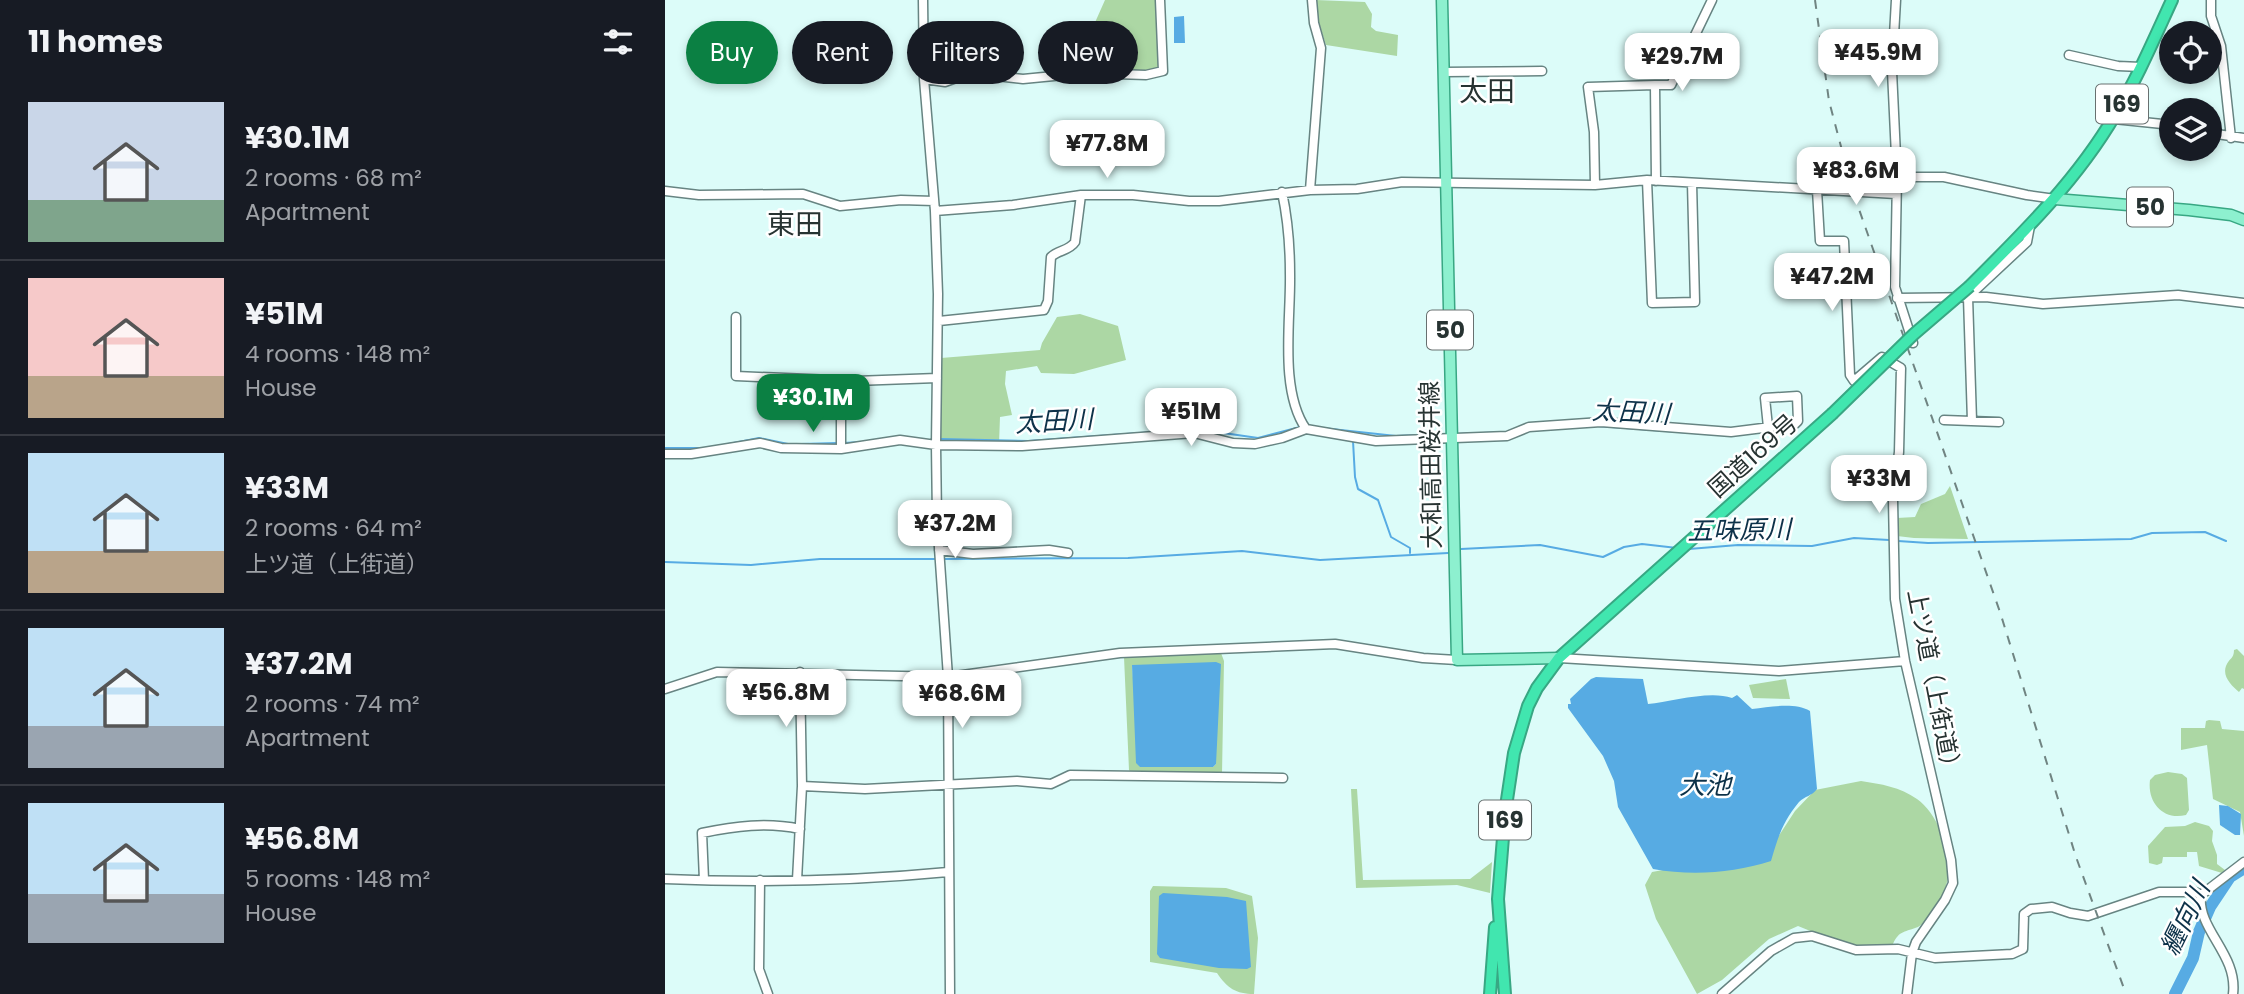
<!DOCTYPE html>
<meta charset="utf-8">
<style>
body{margin:0;font-family:Poppins,"Noto Sans JP",sans-serif;background:#242831;color:#f1f3f6;height:100vh;display:flex;flex-direction:column;font-size:26px;white-space:nowrap}
*{box-sizing:border-box;margin:0}
p{font-size:23px;color:#9ea1a6}
.icon{flex:none;width:38px;height:38px;fill:none;stroke:currentColor;stroke-width:2;stroke-linecap:round;stroke-linejoin:round}
.map{position:relative;flex:1;overflow:hidden}
.panel{display:flex;flex-direction:column;background:#171b24;width:665px}
.panel>*{flex:none}
.banner{position:absolute;left:21px;top:21px;width:665px;height:63px;display:flex;gap:14px}
.buttons{position:absolute;left:1494px;top:21px;display:grid;gap:14px}
.buttons a{display:grid;place-items:center;width:63px;height:63px;border-radius:50%;background:#171b24;box-shadow:0 4px 10px #0003;font-size:35px}
.price{position:absolute;translate:-50% -60px;padding:0 16px;border-radius:14px;background:#fff;color:#222;font-size:23px;line-height:46px;filter:drop-shadow(0 2px 4px #0008)}
.price::after{content:'';position:absolute;left:50%;top:42px;width:21px;height:16px;margin-left:-10px;background:inherit;clip-path:polygon(0 0,100% 0,50% 100%)}
.price.current{background:#0b8043;color:#fff}
ul{padding:0;list-style:none}
li{display:flex;align-items:center;gap:21px;height:175px;padding:0 28px}
li+li{border-top:2px solid #363941}
li span{display:grid;place-items:center;flex:none;width:196px;height:140px;border-radius:0px;color:#555}
li>.icon{margin-inline-start:auto}
span .icon{width:84px;height:84px;fill:#fffc;stroke-width:1}
li b{font-size:30px}
h2{display:flex;justify-content:space-between;align-items:center;height:84px;padding:0 28px;font-size:30px}
.chip{padding:0 24px;border-radius:32px;background:#171b24;box-shadow:0 4px 10px #0003;font-size:24px;line-height:63px}
.chip.current{background:#0b8043;color:#fff}
main{display:flex;flex:1;min-height:0}
.map>svg:first-child{display:block}
.green{fill:#acd7a4;fill-rule:evenodd}
.water{fill:#57abe3}
.lines{fill:none;stroke-linecap:round;stroke-linejoin:round}
.stream{stroke:#57abe3;stroke-width:2}
.river{stroke:#57abe3;stroke-width:12}
.minor-casing{stroke:#678482;stroke-width:11}
.major-casing{stroke:#38a783;stroke-width:13}
.highway-casing{stroke:#38a783;stroke-width:14}
.minor{stroke:#fff;stroke-width:8}
.major{stroke:#8df0cf;stroke-width:10}
.highway{stroke:#41e6af;stroke-width:10}
.rail{stroke:#708482;stroke-width:2;stroke-dasharray:9 9;stroke-linecap:butt}
.highway-bridge-casing{stroke:#38a783;stroke-width:14;stroke-linecap:butt}
.highway-bridge{stroke:#41e6af;stroke-width:10}
.labels{text-anchor:middle;stroke-width:5;stroke-linejoin:round;paint-order:stroke}
.shield{fill:#fff;stroke:#687070;stroke-width:2}
.shield-label{font-size:23px;font-weight:bold;fill:#273332}
.street-label{font-size:24px;fill:#273332;stroke:#fff}
.water-label{font-size:26px;font-style:italic;fill:#0d3249;stroke:#fff}
.quarter-label{font-size:28px;fill:#273332;stroke:#fff}
</style>
<main>
<section class="panel">
<h2>11 homes<svg class="icon" aria-label="filters" viewBox="0 0 24 24"><path d="M4 7h16M4 17h16"/><circle cx="9" cy="7" r="2"/><circle cx="15" cy="17" r="2"/></svg></h2>
<ul>
<li><span style="background:linear-gradient(#c9d6e8 70%,#7fa58c 0)"><svg class="icon" aria-label="home" viewBox="0 0 24 24"><path d="M3 11l9-7 9 7M6 9v11h12V9"/></svg></span><div><b>¥30.1M</b><p>2 rooms · 68 m²</p><p>Apartment</p></div></li>
<li><span style="background:linear-gradient(#f6c9c9 70%,#b9a48a 0)"><svg class="icon" aria-label="home" viewBox="0 0 24 24"><path d="M3 11l9-7 9 7M6 9v11h12V9"/></svg></span><div><b>¥51M</b><p>4 rooms · 148 m²</p><p>House</p></div></li>
<li><span style="background:linear-gradient(#bfe0f5 70%,#b9a48a 0)"><svg class="icon" aria-label="home" viewBox="0 0 24 24"><path d="M3 11l9-7 9 7M6 9v11h12V9"/></svg></span><div><b>¥33M</b><p>2 rooms · 64 m²</p><p>上ツ道（上街道）</p></div></li>
<li><span style="background:linear-gradient(#bfe0f5 70%,#9aa5b1 0)"><svg class="icon" aria-label="home" viewBox="0 0 24 24"><path d="M3 11l9-7 9 7M6 9v11h12V9"/></svg></span><div><b>¥37.2M</b><p>2 rooms · 74 m²</p><p>Apartment</p></div></li>
<li><span style="background:linear-gradient(#bfe0f5 65%,#9aa5b1 0)"><svg class="icon" aria-label="home" viewBox="0 0 24 24"><path d="M3 11l9-7 9 7M6 9v11h12V9"/></svg></span><div><b>¥56.8M</b><p>5 rooms · 148 m²</p><p>House</p></div></li>
</ul>
</section>
<div class="map">
<svg width="1579" height="994" viewBox="0 0 1579 994">
<rect width="100%" height="100%" fill="#dcfcf9"/>
<path class="green" d="M440,0H491L494,68L473,72L410,70L408,38L424,36Z
M651,0L700,2L707,14L706,27L711,31L733,35L732,56L661,45L654,23Z
M415,314L453,326L461,360L409,374L376,373L372,366L341,371L340,384L347,415L335,417L334,444L275,442L276,358L375,350L377,343L392,317Z
M1285,486L1303,539L1249,538L1232,536V518L1250,517L1256,504L1280,494Z
M1572,649L1579,656V689L1577,688L1574,692C1567,686 1557,677 1561,666C1564,658 1569,659 1569,650Z
M556,653L559,661L557,774H467L464,770L459,657ZM467,665H505L551,764L548,767H475Z
M1121,679L1125,699L1088,698L1084,685Z
M1544,720L1555,721L1557,729L1579,731V836L1575,812L1548,799L1542,745L1516,750V728H1540L1541,721Z
M1503,772L1517,774L1522,778L1524,810L1521,815C1498,821 1482,802 1485,780L1490,775Z
M1196,781C1216,784 1235,787 1252,799C1275,815 1287,856 1282,882C1280,890 1275,900 1271,907C1266,914 1260,923 1253,927C1241,932 1234,930 1228,944L1198,946L1175,943L1133,926L1104,939L1057,980L1032,994L991,919L980,885L987,872L1009,868L1096,863L1130,811L1150,790Z
M686,789H692L698,880L805,879L827,862L825,893L792,885L691,888Z
M1530,822L1544,826L1548,831L1547,841L1552,855V864L1560,870L1557,873L1534,866L1532,852H1522V857H1498L1497,863L1492,865L1484,863L1483,846L1500,827L1520,826Z
M488,886L561,888L587,896L593,938L589,994C571,994 562,988 552,973L485,962V891Z"/>
<path class="water" d="M519,16L520,43H509V17Z
M551,662L556,664L551,764L548,767H475L471,763L467,665Z
M931,677L978,679L983,704C1006,702 1044,690 1067,698L1072,695L1087,709C1106,707 1129,702 1145,711L1152,789C1147,796 1140,796 1134,802C1118,821 1113,837 1106,861C1069,873 1027,876 988,869L953,807L949,781L938,756L903,708V704H906L905,699L926,679Z
M1554,805L1563,806L1576,814L1575,835H1570L1555,825Z
M498,893L562,897L581,901L586,967L582,969L554,968L495,958L492,954L494,896Z"/>
<g class="lines">
<path class="stream" d="M933,426L1055,435
M648,427L731,436L778,434
M864,431L886,429
M818,433L841,432
M793,434L813,433
M276,439L363,441L531,429L593,438L635,427
M688,441L690,477L693,489L713,500L726,537L745,548V553
M178,443L197,442
M136,444L172,443
M53,446L94,438L123,444
M0,448H37
M1233,541L1263,543L1466,539L1487,533L1540,532L1561,541
M796,549L875,545L938,557L959,547L977,544L1012,548
M1024,549L1073,545L1147,546L1189,538L1224,540
M277,559L463,558L577,551L655,560L783,553
M0,562L86,565L155,559H272"/>
<path class="river" d="M1510,994L1528,958L1534,932L1545,907L1565,877L1579,868"/>
<defs>
<path id="minor" d="M258,0L259,79L270,211L273,294L271,445L272,519L283,677L285,994
M1231,0L1227,71L1232,177L1230,287L1248,343
M1546,0V16L1556,46L1566,138
M1404,55L1453,66L1476,67
M779,72L877,71
M259,79L280,82L305,73L358,79L420,73L481,75L498,71L495,0
M1449,119L1507,125
M1545,133L1579,138
M1232,177H1279L1362,195L1390,199
M982,180L987,303L1030,302L1027,183
M991,181L990,85H1006L1047,0
M930,185L929,132L923,87L990,85
M645,190L656,48L649,23L647,0
M1152,190L1155,241H1179L1185,375L1189,381L1217,357L1236,368L1234,452L1228,500L1230,599L1240,661L1286,860L1288,883L1280,900L1251,942L1247,953L1242,994
M0,191L34,195L138,194L175,206L236,200L269,201
M617,192C623,220 625,246 625,274C626,320 614,390 641,429
M270,211L348,205L416,195H468L524,201H554L645,190L692,189L737,182L930,185L982,180L1231,194
M1232,298L1321,297L1378,304L1513,295L1579,303
M71,317V376L190,381L272,378
M274,321L379,310L383,301L386,257C393,250 404,251 410,242L416,195
M1279,420L1334,422
M1307,421L1303,297L1362,242L1365,226
M176,449V381
M0,454H26L95,443L116,448L176,449L235,440L271,445L357,446L529,433L568,443L590,444L617,438L641,429L711,441L842,436L864,427L936,422L1066,432L1130,424L1133,421L1132,396L1100,398L1103,427
M274,550L308,554L384,550L403,553
M894,658L1114,671L1240,661
M0,689L52,672L283,677L455,653L670,644L758,658L792,660
M137,786L200,789L352,781L386,784L405,775L618,778
M0,879C94,883 189,881 283,872
M39,880L37,833C70,826 102,822 135,829
M95,880L94,969L103,994
M132,880L137,786L135,672
M1536,895C1532,930 1573,954 1568,994
M1536,895L1579,862
M1057,994L1106,951L1129,938L1147,936L1191,950L1233,949L1270,958L1347,954L1358,949L1359,914L1366,909L1387,907L1405,913L1423,916L1494,892H1530L1536,895"/>
<path id="major" d="M777,0L792,660L894,658
M1390,199L1524,210L1566,215L1579,220"/>
<path id="highway" d="M1305,286C1358,233 1412,180 1450,115C1472,79 1489,39 1507,0
M825,994L830,927
M840,994L833,899L840,813L849,753L863,706L872,688L894,658L1167,414"/>
</defs>
<use href="#minor" class="minor-casing"/>
<use href="#major" class="major-casing"/>
<use href="#highway" class="highway-casing"/>
<use href="#minor" class="minor"/>
<use href="#major" class="major"/>
<use href="#highway" class="highway"/>
<path class="rail" d="M1150,0L1164,101L1188,192L1335,612L1411,857L1461,994"/>
<defs>
<path id="highway-bridge" d="M1167,414L1249,334L1305,286"/>
</defs>
<use href="#highway-bridge" class="highway-bridge-casing"/>
<use href="#highway-bridge" class="highway-bridge"/>
</g>
<g class="labels">
<g class="shield">
<rect x="1431" y="84.5" width="52" height="39" rx="5"/>
<rect x="1462" y="187.5" width="46" height="39" rx="5"/>
<rect x="762" y="310.5" width="46" height="39" rx="5"/>
<rect x="814" y="800.5" width="52" height="39" rx="5"/>
</g>
<g class="shield-label">
<text x="1457" y="112">169</text>
<text x="1485" y="215">50</text>
<text x="785" y="338">50</text>
<text x="840" y="828">169</text>
</g>
<g class="street-label">
<text transform="translate(1088 456) rotate(-42)" y="8">国道169号</text>
<text transform="translate(766 465) rotate(-91)" y="8">大和高田桜井線</text>
<text transform="translate(1269 684) rotate(79)" y="8">上ツ道（上街道）</text>
</g>
<g class="water-label">
<text transform="translate(966 412) rotate(3)" y="9">太田川</text>
<text transform="translate(389 421) rotate(-3)" y="9">太田川</text>
<text transform="translate(1074 530) rotate(-1)" y="9">五味原川</text>
<text x="1040" y="794">大池</text>
<text transform="translate(1520 918) rotate(-64)" y="9">纒向川</text>
</g>
<g class="quarter-label">
<text x="822" y="101">太田</text>
<text x="130" y="234">東田</text>
</g>
</g>
</svg>
<div class="buttons">
<a><svg class="icon" aria-label="locate" viewBox="0 0 24 24"><circle cx="12" cy="12" r="6"/><path d="M12 2v4M12 18v4M2 12h4M18 12h4"/></svg></a>
<a><svg class="icon" aria-label="layers" viewBox="0 0 24 24"><path d="M12 4l9 5-9 5-9-5zM3 14l9 5 9-5"/></svg></a>
</div>
<b class="price" style="left:1213px;top:89px">¥45.9M</b>
<b class="price" style="left:1017px;top:93px">¥29.7M</b>
<b class="price" style="left:442px;top:180px">¥77.8M</b>
<b class="price" style="left:1191px;top:207px">¥83.6M</b>
<b class="price" style="left:1167px;top:313px">¥47.2M</b>
<b class="price current" style="left:148px;top:434px">¥30.1M</b>
<b class="price" style="left:526px;top:448px">¥51M</b>
<b class="price" style="left:1214px;top:515px">¥33M</b>
<b class="price" style="left:290px;top:560px">¥37.2M</b>
<b class="price" style="left:121px;top:729px">¥56.8M</b>
<b class="price" style="left:297px;top:730px">¥68.6M</b>
<div class="banner">
<a class="chip current">Buy</a>
<a class="chip">Rent</a>
<a class="chip">Filters</a>
<a class="chip">New</a>
</div>
</div>
</main>
